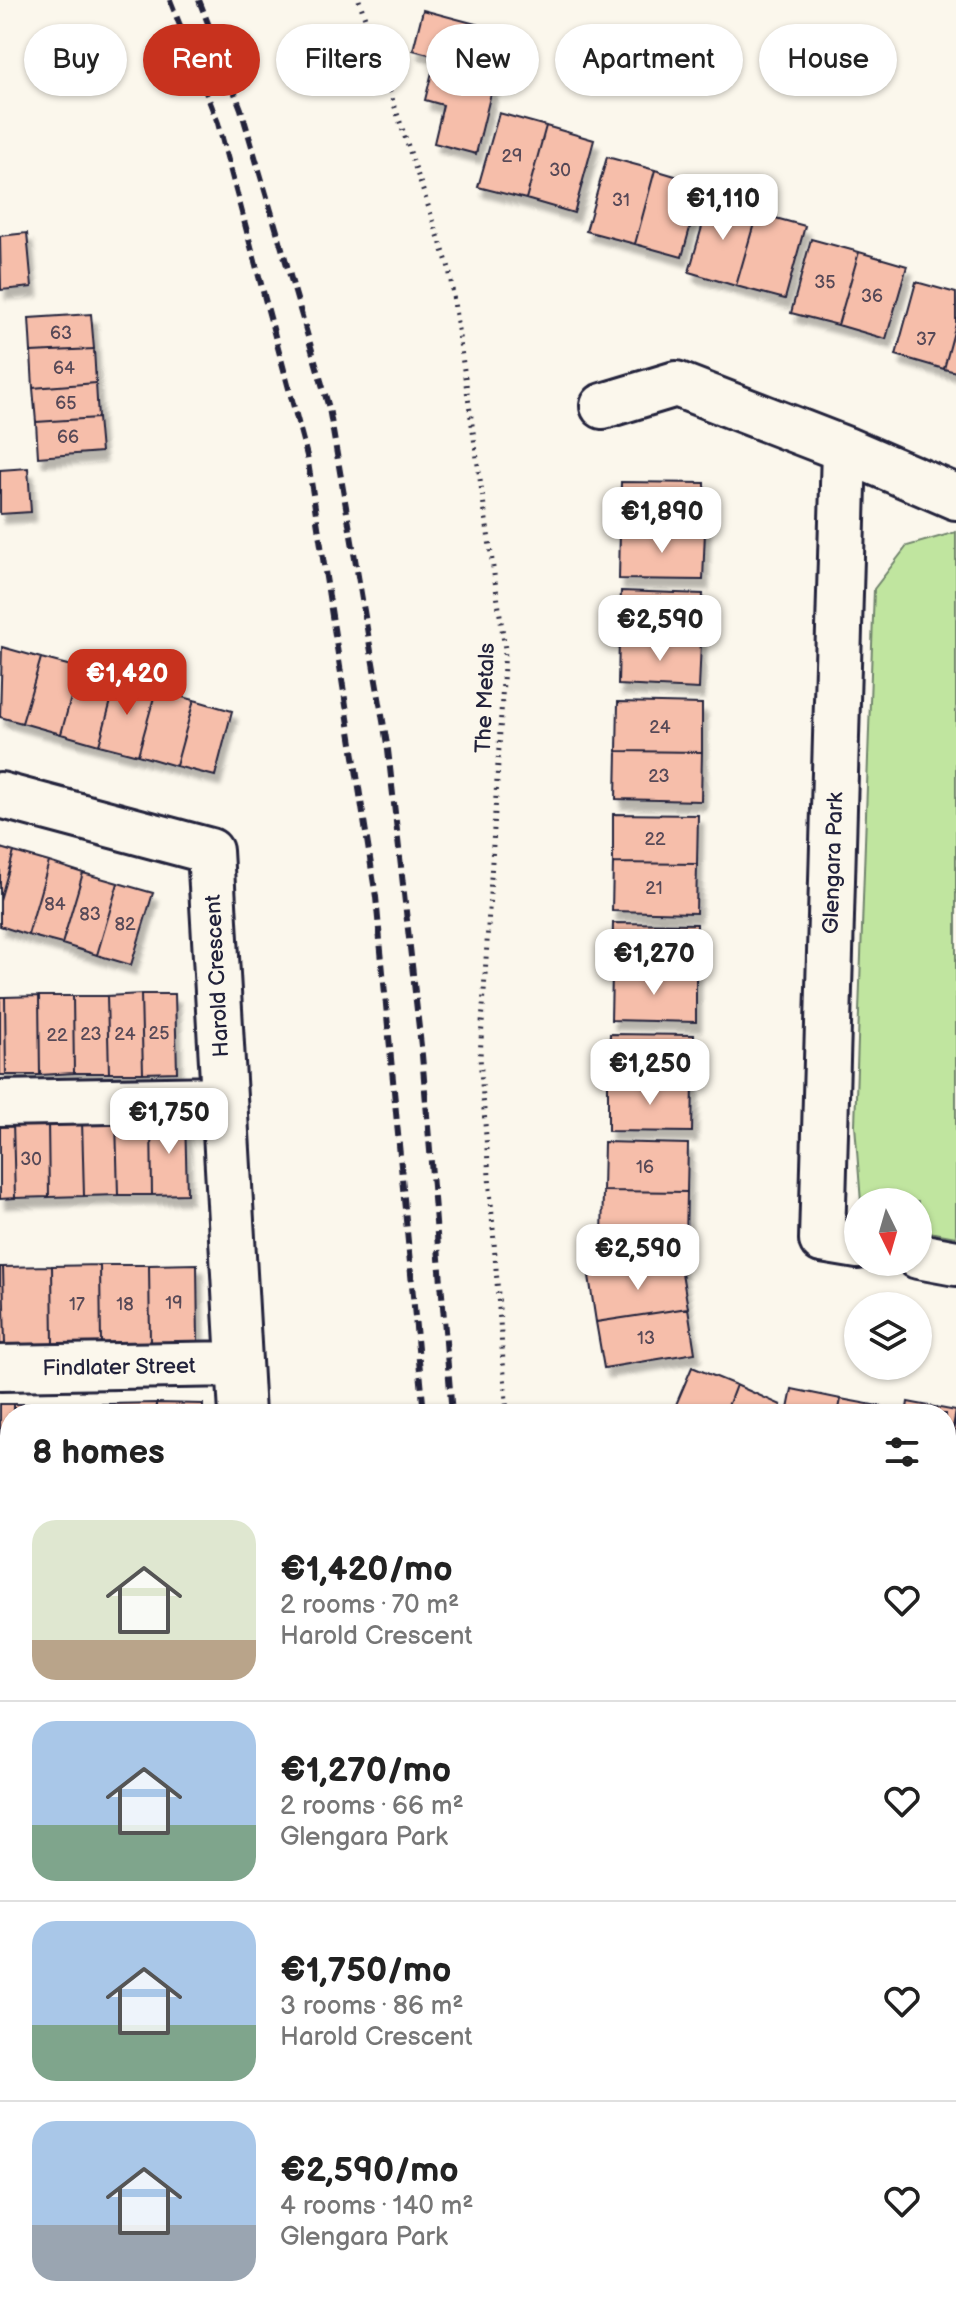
<!DOCTYPE html>
<meta charset="utf-8">
<style>
body{margin:0;font-family:"Balsamiq Sans",sans-serif;background:#f6f6f6;color:#222;height:100vh;display:flex;flex-direction:column;font-size:30px;white-space:nowrap}
*{box-sizing:border-box;margin:0}
p{font-size:26px;color:#767676}
.icon{flex:none;width:44px;height:44px;fill:none;stroke:currentColor;stroke-width:2;stroke-linecap:round;stroke-linejoin:round}
.map{position:relative;flex:1;overflow:hidden}
.side{position:absolute;left:0px;top:1404px;width:956px;height:914px;display:flex;flex-direction:column;background:#fff;border-radius:32px 32px 0 0;box-shadow:0 2px 6px #0004}
.side>*{flex:none}
.top-card{position:absolute;left:24px;top:24px;width:908px;height:72px;display:flex;gap:16px}
.needle{width:52px;rotate:175deg}
.buttons{position:absolute;left:844px;top:1188px;display:grid;gap:16px}
.buttons a{display:grid;place-items:center;width:88px;height:88px;border-radius:50%;background:#fff;box-shadow:0 2px 6px #0004;font-size:40px}
.price{position:absolute;translate:-50% -68px;padding:0 18px;border-radius:16px;background:#fff;color:#222;font-size:26px;line-height:52px;filter:drop-shadow(0 2px 4px #0008)}
.price::after{content:'';position:absolute;left:50%;top:48px;width:24px;height:18px;margin-left:-12px;background:inherit;clip-path:polygon(0 0,100% 0,50% 100%)}
.price.selected{background:#c8321e;color:#fff}
ul{padding:0;list-style:none}
li{display:flex;align-items:center;gap:24px;height:200px;padding:0 32px}
li+li{border-top:2px solid #e0e0e0}
li span{display:grid;place-items:center;flex:none;width:224px;height:160px;border-radius:24px;color:#555}
li>.icon{margin-inline-start:auto}
span .icon{width:96px;height:96px;fill:#fffc;stroke-width:1}
li b{font-size:34px}
h2{display:flex;justify-content:space-between;align-items:center;height:96px;padding:0 32px;font-size:34px}
.tag{padding:0 28px;border-radius:36px;background:#fff;box-shadow:0 2px 6px #0004;font-size:28px;line-height:72px}
.tag.selected{background:#c8321e;color:#fff}
.map>svg:first-child{display:block}
.green{fill:#c0e59f;stroke:#71846d;stroke-width:2}
.building{fill:#f6beaa;stroke:#22223b;stroke-width:2;filter:url(#shadow)}
.lines{fill:none;stroke-linecap:round;stroke-linejoin:round}
.minor-casing{stroke:#22223b;stroke-width:50}
.tertiary-casing{stroke:#22223b;stroke-width:50}
.path{stroke:#22223b;stroke-width:5;stroke-dasharray:2 6;stroke-linecap:butt}
.minor{stroke:#fbf7ec;stroke-width:44}
.tertiary{stroke:#fbf7ec;stroke-width:44}
.rail{stroke:#22223b;stroke-width:6;stroke-dasharray:12 6;stroke-linecap:butt}
.labels{text-anchor:middle;stroke-width:6;stroke-linejoin:round;paint-order:stroke}
.number-label{font-size:18px;fill:#574957}
.street-label{font-size:22px;fill:#22223b;stroke:#fbf7ec}
</style>
<div class="map">
<svg width="956" height="2317" viewBox="0 0 956 2317">
<defs>
<filter id="shadow"><feDropShadow dx="5" dy="9" stdDeviation="2" flood-color="#0004"/></filter>
</defs>
<rect width="100%" height="100%" fill="#fbf7ec"/>
<filter id="ink" filterUnits="userSpaceOnUse"><feTurbulence type="fractalNoise" baseFrequency=".0125" numOctaves="2"/><feDisplacementMap in="SourceGraphic" scale="16" xChannelSelector="R" yChannelSelector="G"/><feConvolveMatrix kernelMatrix="1 2 1 2 8 2 1 2 1" color-interpolation-filters="sRGB"/></filter>
<g filter="url(#ink)">
<path class="green" d="M956,532V1237L918,1230V1202H861L855,1125L874,589L907,546Z
M0,1731H10V1911H0Z"/>
<path class="building" d="M423,10L506,32L476,154L434,143L443,105L425,100L436,56L413,50Z
M499,113L546,126L526,199L478,187Z
M546,126L594,140L574,213L526,199Z
M607,157L655,170L635,244L586,231Z
M655,170L702,184L682,257L635,244Z
M710,199L757,213L736,286L689,272Z
M757,213L805,226L785,299L736,286Z
M27,233L32,287L1,290L0,236Z
M811,239L859,252L838,325L791,313Z
M859,252L907,266L886,339L838,325Z
M916,282L956,293V324L944,369L896,355Z
M91,314L94,349L31,352L29,318Z
M956,324V372L944,369Z
M94,349L96,383L33,388L31,352Z
M96,383L98,418L36,422L33,388Z
M98,418L101,452L38,457L36,422Z
M28,468L31,512L0,514V470Z
M621,482L705,483V531L620,530Z
M620,530L705,531L703,580L619,579Z
M621,591L703,594L701,641L619,639Z
M619,639L701,641L699,689L618,685Z
M2,647L41,658L22,723L0,717Z
M41,658L79,668L61,734L22,723Z
M79,668L117,679L99,745L61,734Z
M117,679L156,690L138,755L99,745Z
M156,690L194,700L176,766L138,755Z
M194,700L232,711L215,776L176,766Z
M618,702L702,704V752L617,751Z
M617,751L702,752L701,801L616,799Z
M613,814L698,815L697,864L613,863Z
M0,848L14,852L0,900Z
M14,852L49,862L28,935L0,926V900Z
M49,862L83,873L62,944L28,935Z
M613,863L697,864L696,913L612,911Z
M83,873L118,883L97,955L62,944Z
M118,883L153,893L131,965L97,955Z
M613,923L697,924L696,973L612,972Z
M612,972L696,973V1022L611,1020Z
M141,994L143,1073H109L107,996Z
M141,994H175L177,1072L143,1073Z
M39,996H73L74,1073L40,1075Z
M39,996L40,1075H6L5,997Z
M73,996H107L109,1073H74Z
M0,997H5L6,1075H0Z
M610,1034L694,1035L693,1083L608,1082Z
M608,1082L693,1083L692,1132L608,1131Z
M151,1118L152,1195H118L116,1120Z
M151,1118H185L187,1194L152,1195Z
M82,1120L84,1196L49,1197L48,1121Z
M82,1120H116L118,1195L84,1196Z
M13,1121L15,1198L0,1199V1122Z
M13,1121H48L49,1197L15,1198Z
M604,1142L688,1144L687,1192L603,1191Z
M603,1191L687,1192L686,1241L602,1239Z
M680,1261L688,1308L596,1322L589,1276Z
M197,1264L198,1342H150L149,1265Z
M100,1265H149L150,1342L101,1343Z
M100,1265L101,1343L53,1344L52,1266Z
M52,1266L53,1344H5L3,1267Z
M0,1267H3L5,1344H0Z
M688,1308L695,1353L604,1368L596,1322Z
M692,1367L736,1385L725,1414H672Z
M736,1385L781,1405L777,1414H725Z
M792,1389L841,1399L838,1414H787Z
M841,1399L889,1408L888,1414H838Z
M908,1402L956,1411L946,1465V1414H906Z
M156,1403V1414H109V1404Z
M156,1403L203,1404V1414H156Z
M0,1404H14V1414H10V1481H0Z
M14,1404H62V1414H14Z
M62,1404H109V1414H62Z
M956,1415V1493L946,1491V1465Z
M10,1533V1617H0V1534Z
M946,1766H956V1839H946Z
M946,2111H956V2163H946Z
M140,2308H148L158,2317H131Z
M705,2308H770L771,2317H706Z"/>
<g class="lines">
<defs>
<path id="minor" d="M603,406L676,384L844,449L956,497
M844,449L822,1240L858,1246
M0,795L210,851L242,1414
M0,1103L221,1099
M918,1256L956,1263
M0,1368L237,1364
M0,1686L10,1687
M0,2161L7,1954
M663,2308L664,2317"/>
<path id="tertiary" d="M0,1954H10
M946,1963H956"/>
</defs>
<use href="#minor" class="minor-casing"/>
<use href="#tertiary" class="tertiary-casing"/>
<path class="path" d="M359,0L449,268L505,649L480,1057L507,1414"/>
<use href="#minor" class="minor"/>
<use href="#tertiary" class="tertiary"/>
<path class="rail" d="M170,0L218,123L307,456L376,897L424,1414
M199,0L241,109L329,408L388,750L422,1055L452,1414
M494,2308V2317
M520,2308V2317"/>
</g>
</g>
<g class="labels">
<g class="number-label">
<text x="512" y="162">29</text>
<text x="560" y="176">30</text>
<text x="621" y="206">31</text>
<text x="825" y="288">35</text>
<text x="872" y="302">36</text>
<text x="61" y="339">63</text>
<text x="926" y="345">37</text>
<text x="64" y="374">64</text>
<text x="66" y="409">65</text>
<text x="68" y="443">66</text>
<text x="660" y="733">24</text>
<text x="659" y="782">23</text>
<text x="655" y="845">22</text>
<text x="654" y="894">21</text>
<text x="55" y="910">84</text>
<text x="90" y="920">83</text>
<text x="125" y="930">82</text>
<text x="159" y="1039">25</text>
<text x="91" y="1040">23</text>
<text x="125" y="1040">24</text>
<text x="57" y="1041">22</text>
<text x="31" y="1165">30</text>
<text x="645" y="1173">16</text>
<text x="174" y="1309">19</text>
<text x="77" y="1310">17</text>
<text x="125" y="1310">18</text>
<text x="646" y="1344">13</text>
</g>
<g class="street-label">
<text transform="translate(484 698) rotate(-88)" y="8">The Metals</text>
<text transform="translate(832 863) rotate(-88)" y="8">Glengara Park</text>
<text transform="translate(216 976) rotate(-93)" y="8">Harold Crescent</text>
<text transform="translate(119 1366) rotate(-1)" y="8">Findlater Street</text>
</g>
</g>
</svg>
<div class="buttons">
<a><svg class="needle" viewBox="-14 -14 28 28"><path d="M0-13l5 13h-10z" fill="#e53935"/><path d="M0 13l5-13h-10z" fill="#767676"/></svg></a>
<a><svg class="icon" aria-label="layers" viewBox="0 0 24 24"><path d="M12 4l9 5-9 5-9-5zM3 14l9 5 9-5"/></svg></a>
</div>
<b class="price" style="left:723px;top:242px">€1,110</b>
<b class="price" style="left:662px;top:555px">€1,890</b>
<b class="price" style="left:660px;top:663px">€2,590</b>
<b class="price selected" style="left:127px;top:717px">€1,420</b>
<b class="price" style="left:654px;top:997px">€1,270</b>
<b class="price" style="left:650px;top:1107px">€1,250</b>
<b class="price" style="left:169px;top:1156px">€1,750</b>
<b class="price" style="left:638px;top:1292px">€2,590</b>
<div class="top-card">
<a class="tag">Buy</a>
<a class="tag selected">Rent</a>
<a class="tag">Filters</a>
<a class="tag">New</a>
<a class="tag">Apartment</a>
<a class="tag">House</a>
</div>
<section class="side">
<h2>8 homes<svg class="icon" aria-label="filters" viewBox="0 0 24 24"><path d="M4 7h16M4 17h16"/><circle cx="9" cy="7" r="2"/><circle cx="15" cy="17" r="2"/></svg></h2>
<ul>
<li><span style="background:linear-gradient(#dfe7d0 75%,#b9a48a 0)"><svg class="icon" aria-label="home" viewBox="0 0 24 24"><path d="M3 11l9-7 9 7M6 9v11h12V9"/></svg></span><div><b>€1,420/mo</b><p>2 rooms · 70 m²</p><p>Harold Crescent</p></div><svg class="icon" aria-label="heart" viewBox="0 0 24 24"><path d="M12 20l-8-8c-3-5 5-10 8-4 3-6 11-1 8 4z"/></svg></li>
<li><span style="background:linear-gradient(#a9c7e8 65%,#7fa58c 0)"><svg class="icon" aria-label="home" viewBox="0 0 24 24"><path d="M3 11l9-7 9 7M6 9v11h12V9"/></svg></span><div><b>€1,270/mo</b><p>2 rooms · 66 m²</p><p>Glengara Park</p></div><svg class="icon" aria-label="heart" viewBox="0 0 24 24"><path d="M12 20l-8-8c-3-5 5-10 8-4 3-6 11-1 8 4z"/></svg></li>
<li><span style="background:linear-gradient(#a9c7e8 65%,#7fa58c 0)"><svg class="icon" aria-label="home" viewBox="0 0 24 24"><path d="M3 11l9-7 9 7M6 9v11h12V9"/></svg></span><div><b>€1,750/mo</b><p>3 rooms · 86 m²</p><p>Harold Crescent</p></div><svg class="icon" aria-label="heart" viewBox="0 0 24 24"><path d="M12 20l-8-8c-3-5 5-10 8-4 3-6 11-1 8 4z"/></svg></li>
<li><span style="background:linear-gradient(#a9c7e8 65%,#9aa5b1 0)"><svg class="icon" aria-label="home" viewBox="0 0 24 24"><path d="M3 11l9-7 9 7M6 9v11h12V9"/></svg></span><div><b>€2,590/mo</b><p>4 rooms · 140 m²</p><p>Glengara Park</p></div><svg class="icon" aria-label="heart" viewBox="0 0 24 24"><path d="M12 20l-8-8c-3-5 5-10 8-4 3-6 11-1 8 4z"/></svg></li>
</ul>
</section>
</div>
